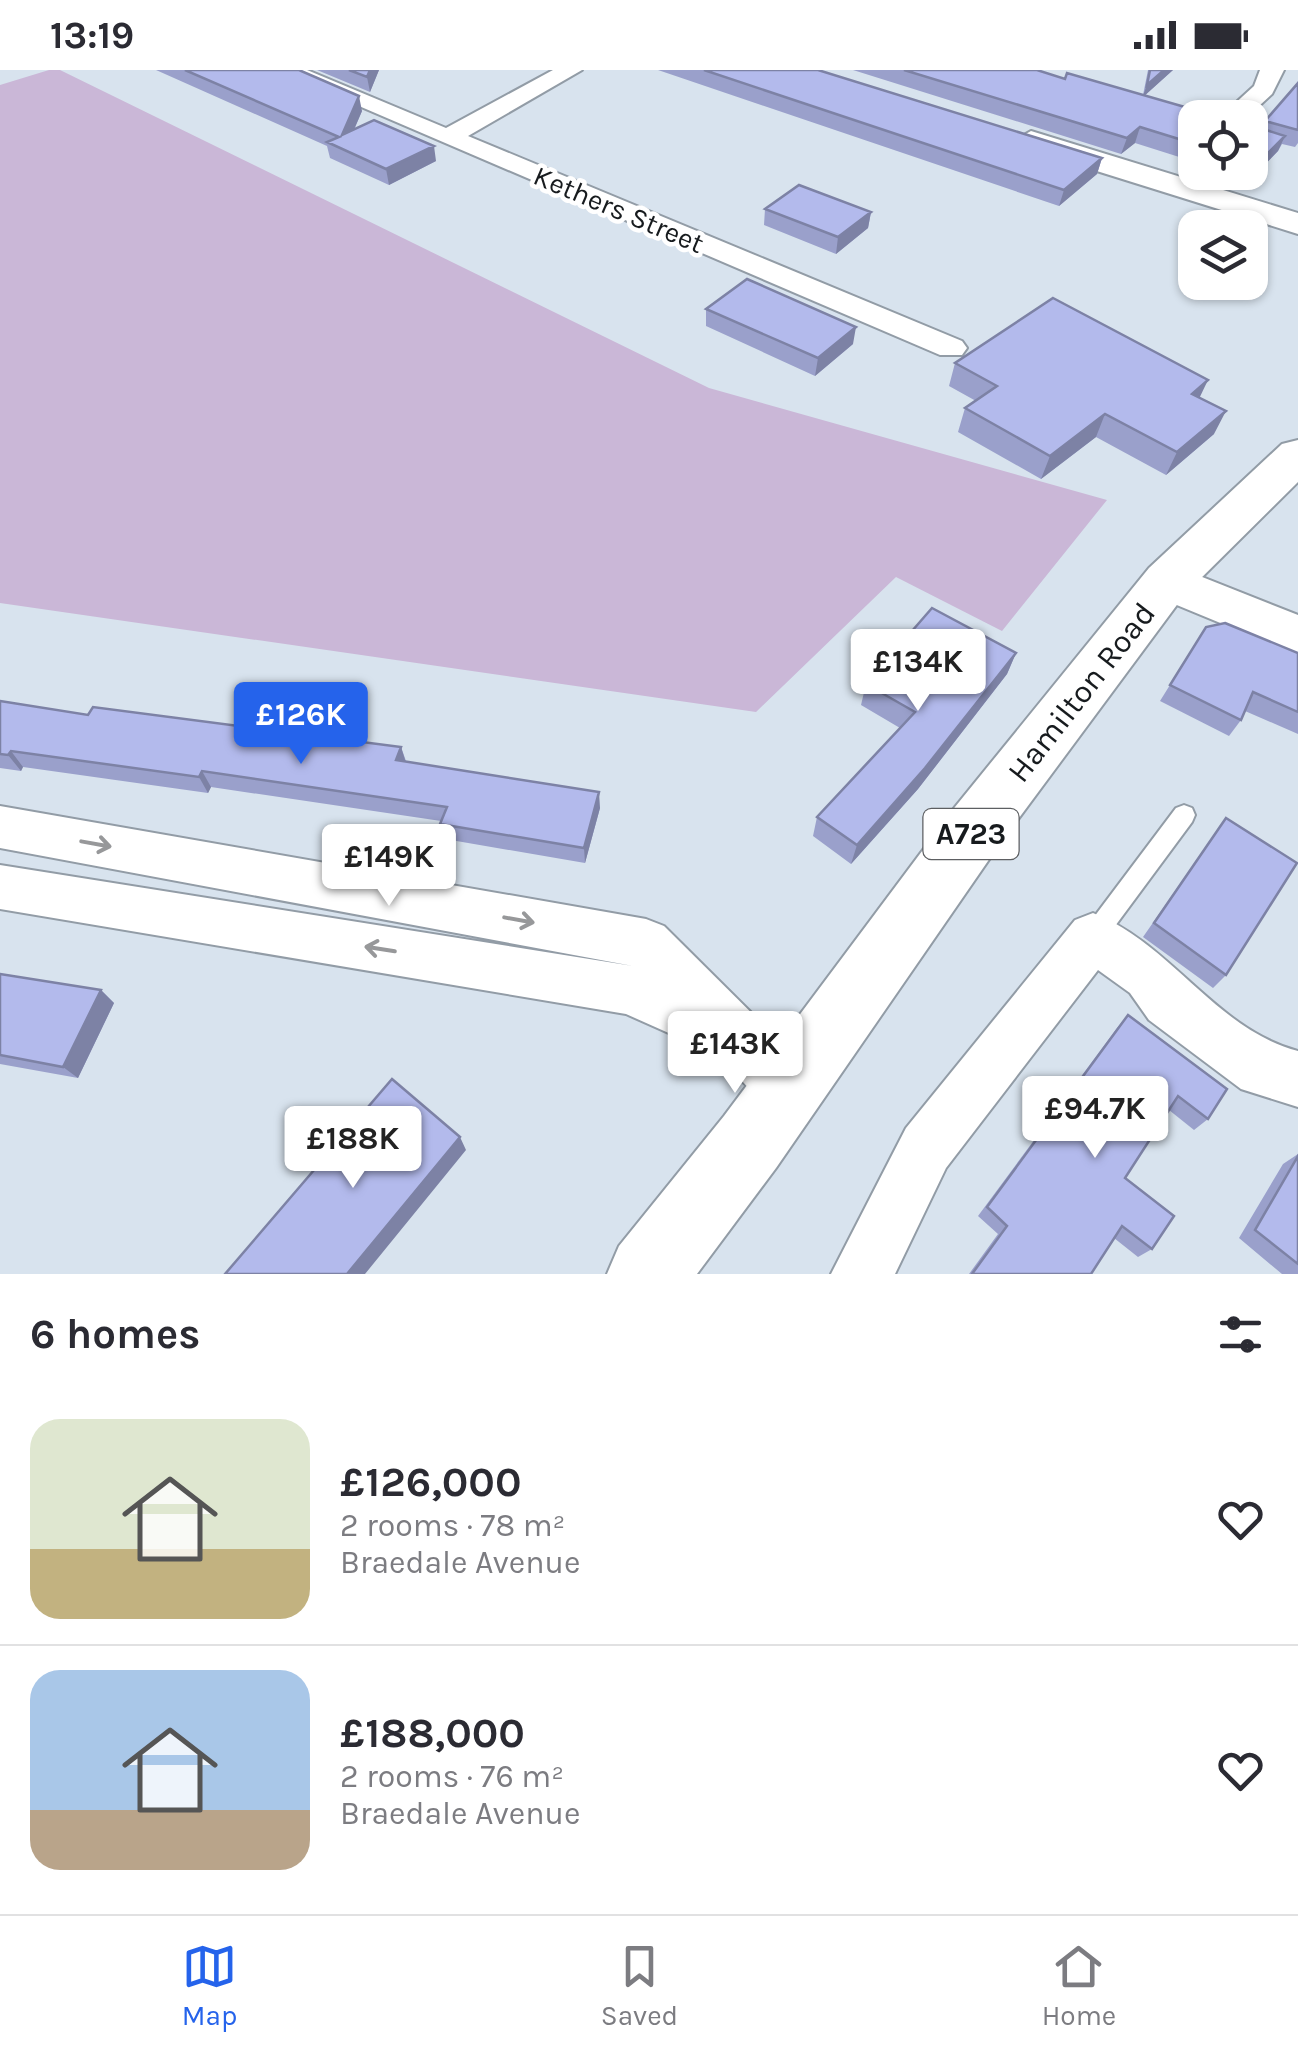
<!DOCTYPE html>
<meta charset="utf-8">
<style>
body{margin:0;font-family:Karla,sans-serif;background:#f2f2f3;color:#2b2b33;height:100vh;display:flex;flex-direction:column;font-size:38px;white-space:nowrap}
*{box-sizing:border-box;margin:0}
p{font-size:32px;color:#7c7c81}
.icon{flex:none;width:55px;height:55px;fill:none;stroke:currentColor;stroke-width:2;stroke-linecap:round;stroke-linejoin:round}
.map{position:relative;height:1204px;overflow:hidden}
.panel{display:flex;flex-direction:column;background:#fff;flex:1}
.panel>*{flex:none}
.fabs{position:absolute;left:1178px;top:30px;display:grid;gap:20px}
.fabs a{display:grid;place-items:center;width:90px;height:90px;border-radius:20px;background:#fff;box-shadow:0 2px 8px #0004;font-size:50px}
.price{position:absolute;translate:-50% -85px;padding:0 22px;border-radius:10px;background:#fff;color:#222;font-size:32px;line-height:65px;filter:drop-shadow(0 2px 5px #0008)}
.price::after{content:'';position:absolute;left:50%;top:60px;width:30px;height:22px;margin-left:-15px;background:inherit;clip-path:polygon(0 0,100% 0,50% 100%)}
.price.active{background:#2563eb;color:#fff}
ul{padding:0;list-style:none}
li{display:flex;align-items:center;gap:30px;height:250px;padding:0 30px}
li+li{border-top:2px solid #e1e1e2}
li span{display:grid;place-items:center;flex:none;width:280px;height:200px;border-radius:30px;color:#555}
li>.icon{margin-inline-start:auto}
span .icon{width:120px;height:120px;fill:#fffc;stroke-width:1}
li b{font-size:42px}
h2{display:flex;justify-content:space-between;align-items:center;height:120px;padding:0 30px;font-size:42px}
.status{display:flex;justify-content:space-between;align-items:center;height:70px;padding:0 50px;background:#fff;direction:ltr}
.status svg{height:28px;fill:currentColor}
.menu{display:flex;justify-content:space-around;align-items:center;height:140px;border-top:2px solid #e1e1e2;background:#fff;font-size:28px;color:#7c7c81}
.menu a{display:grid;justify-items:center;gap:5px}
.menu .active{color:#2563eb}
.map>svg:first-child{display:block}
.green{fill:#cab7d7}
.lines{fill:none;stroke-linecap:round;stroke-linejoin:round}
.service-casing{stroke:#929ca6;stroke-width:4}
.minor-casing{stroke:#929ca6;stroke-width:4}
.tertiary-casing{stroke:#929ca6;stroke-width:4}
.primary-casing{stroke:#929ca6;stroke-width:4}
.service{fill:#fff;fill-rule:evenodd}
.minor{fill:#fff;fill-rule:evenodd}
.tertiary{fill:#fff;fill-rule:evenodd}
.primary{fill:#fff;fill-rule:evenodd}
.wall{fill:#9aa0cb}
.shaded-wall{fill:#7d82a5}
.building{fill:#b3baec;stroke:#7d82a5;stroke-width:2.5}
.oneway{stroke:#97989a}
.labels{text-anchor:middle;stroke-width:9;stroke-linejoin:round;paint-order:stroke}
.far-street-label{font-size:28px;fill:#171b1e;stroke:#fff}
.shield{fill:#fff;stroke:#5d5f62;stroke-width:2.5}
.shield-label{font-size:30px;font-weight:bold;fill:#171b1e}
.street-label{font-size:32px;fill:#171b1e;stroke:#fff}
</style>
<div class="status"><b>13:19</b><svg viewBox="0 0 49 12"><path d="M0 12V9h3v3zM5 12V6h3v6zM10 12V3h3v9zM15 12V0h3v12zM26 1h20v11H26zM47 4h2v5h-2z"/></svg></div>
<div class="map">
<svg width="1298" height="1204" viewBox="0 0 1298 1204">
<rect width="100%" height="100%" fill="#d8e3ee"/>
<path class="green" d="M49,0H60L709,318L1107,430L1002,561L896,507L756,642L0,533V15Z"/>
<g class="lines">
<defs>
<path id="service" d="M1268,140L1275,144L1273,147L1250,164V158L1245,157Z
M1184,735L1192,738L1195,745L1192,752L1101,875L1093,878L1085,875L1081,867L1085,859L1176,738Z"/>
<path id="minor" d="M275,0H307L446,58L553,0H582L468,66L962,271L967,278L962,285H940Z
M1260,0H1284L1272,24L1246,48H1219L1254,16Z
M0,736L646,849L664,856L808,999L816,1019L808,1039L788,1047L768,1039L718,985L626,944L0,839V795L633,896L0,778Z
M1093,843C1172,874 1215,959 1298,981V1037L1241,1019L1149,950L1130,923L1098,900L946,1098L895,1204H831L906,1058L1075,850Z"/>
<path id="tertiary" d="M1031,61L1298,143V164L1020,77L1015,70Z
M1167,493L1298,545V585L1150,524L1143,511L1150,498Z"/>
<path id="primary" d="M1298,370V412L1185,524L999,775L776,1098L697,1204H607L619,1176L724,1046L955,737L1149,498L1282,374Z"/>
</defs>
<use href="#service" class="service-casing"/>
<use href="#minor" class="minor-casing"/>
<use href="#tertiary" class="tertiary-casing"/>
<use href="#primary" class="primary-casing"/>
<use href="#service" class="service"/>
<use href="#minor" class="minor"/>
<use href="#tertiary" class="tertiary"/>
<use href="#primary" class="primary"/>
</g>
<path class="wall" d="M156,0H299L362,41L354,60L436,91L389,115L330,88L327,76Z
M317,0H379L370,22Z
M658,0H818L1102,88L1097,104L1059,136Z
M853,0H1037L1065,9L1143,25L1148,0H1173L1145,25L1195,48V92L1135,73L1121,84Z
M1298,13V73L1295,77L1282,74L1278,81L1250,110L1227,102H1250V55L1261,59L1265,51Z
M765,139L871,142L868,158L836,184L764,155Z
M706,239L853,274L815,306L706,256Z
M955,293L1200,328L1214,364L1166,405L1096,367L1041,409L958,362L965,338L976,331L949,316Z
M1206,557L1298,583V664L1245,641L1241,650L1229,666L1160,631Z
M1016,583L1007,604L918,719L851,794L813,766L817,747L900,658L861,635L866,614Z
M0,631L88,645L401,677L406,691L600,738L585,793L445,769L440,754L441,751L211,717L208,723L23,697L21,701L0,698Z
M1226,748V905L1213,918L1143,867Z
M0,904L101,920L114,933L78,1008L0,994Z
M1128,945L1208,1049L1194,1060L1169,1040L1125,1108L1152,1179L1138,1187L1114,1168L1091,1204H969L998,1164L978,1146L1117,958Z
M1298,1084V1204H1282L1239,1168L1283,1094Z"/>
<path class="shaded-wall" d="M370,0H379L370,22L367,7Z
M1164,0H1173L1142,28L1147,15Z
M359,26L362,41L345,80L342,65Z
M1140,57L1135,73L1121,84L1127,68Z
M1285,66L1278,81L1250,110L1257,94Z
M434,76L436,91L389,115L386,99Z
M1102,88L1097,104L1059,136L1064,120Z
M871,142L868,158L836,184L838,167Z
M856,257L853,274L815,306L818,288Z
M1208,310L1197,333L1192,324Z
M1226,341L1214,364L1166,405L1177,382Z
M1105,344L1096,367L1041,409L1050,386Z
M1016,583L1007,604L918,719L851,794L857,775Z
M401,677L406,693L396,690Z
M11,681L23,697L21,701L8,685Z
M202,701L211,717L208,723L199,707Z
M599,722L600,738L585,793L584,778Z
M101,920L114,933L78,1008L63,997Z
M460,1067L466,1080L365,1204H347Z"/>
<path class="building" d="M185,0H299L359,26L342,65L374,50L434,76L386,99L327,72L339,67Z
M349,0H370L367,7Z
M704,0H818L1102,88L1064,120Z
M904,0H1037L1065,9L1067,3L1223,48H1195V74L1140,57L1127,68Z
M1150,0H1164L1147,15Z
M1298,13V60L1265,51Z
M1250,55L1285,66L1257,94L1250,91Z
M799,115L871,142L838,167L765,139Z
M747,209L856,257L818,288L706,239Z
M1053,228L1208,310L1192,324L1226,341L1177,382L1105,344L1050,386L965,338L997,316L955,293Z
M932,538L1016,583L925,698L857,775L817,747L915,642L866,614Z
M1225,553L1298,583V642L1253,622L1241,650L1170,615L1206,557Z
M0,631L88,645L93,637L401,677L396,690L599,722L584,778L440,754L447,737L202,701L199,707L11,681L8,685L0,684Z
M1226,748L1297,793L1226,905L1154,853Z
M0,904L101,920L63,997L0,985Z
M1128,945L1227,1019L1208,1049L1178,1026L1125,1108L1174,1146L1152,1179L1122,1156L1091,1204H972L1007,1156L987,1137Z
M392,1009L460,1067L347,1204H225Z
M1298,1086V1194L1255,1160Z"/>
<defs><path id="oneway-shaft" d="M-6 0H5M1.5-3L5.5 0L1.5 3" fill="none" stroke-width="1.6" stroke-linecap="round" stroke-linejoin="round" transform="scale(2.5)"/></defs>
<g class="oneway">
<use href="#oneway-shaft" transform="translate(96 774) rotate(10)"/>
<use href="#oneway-shaft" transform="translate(519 850) rotate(10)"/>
<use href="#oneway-shaft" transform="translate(380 879) rotate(-171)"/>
</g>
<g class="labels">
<g class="far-street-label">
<text transform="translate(619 139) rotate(23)" y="10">Kethers Street</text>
</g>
<rect class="shield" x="923.5" y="739" width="95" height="50" rx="8"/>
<g class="shield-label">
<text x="971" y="774">A723</text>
</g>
<g class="street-label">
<text transform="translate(1081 622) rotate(-52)" y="11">Hamilton Road</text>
</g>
</g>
</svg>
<div class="fabs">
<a><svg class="icon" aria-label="locate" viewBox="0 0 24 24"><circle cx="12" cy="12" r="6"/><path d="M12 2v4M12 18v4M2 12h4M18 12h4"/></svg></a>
<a><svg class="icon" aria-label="layers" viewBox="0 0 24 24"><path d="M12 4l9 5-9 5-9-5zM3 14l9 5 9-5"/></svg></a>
</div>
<b class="price" style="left:918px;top:644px">£134K</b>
<b class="price active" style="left:301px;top:697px">£126K</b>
<b class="price" style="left:389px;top:839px">£149K</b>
<b class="price" style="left:735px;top:1026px">£143K</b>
<b class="price" style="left:1095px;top:1091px">£94.7K</b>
<b class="price" style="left:353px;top:1121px">£188K</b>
</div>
<section class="panel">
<h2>6 homes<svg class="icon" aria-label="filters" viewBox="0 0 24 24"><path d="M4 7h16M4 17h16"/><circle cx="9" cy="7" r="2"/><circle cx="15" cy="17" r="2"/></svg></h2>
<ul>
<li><span style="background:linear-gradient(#dfe7d0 65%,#c2b280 0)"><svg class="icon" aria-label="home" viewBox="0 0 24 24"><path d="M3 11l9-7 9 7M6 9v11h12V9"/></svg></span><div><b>£126,000</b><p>2 rooms · 78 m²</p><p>Braedale Avenue</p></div><svg class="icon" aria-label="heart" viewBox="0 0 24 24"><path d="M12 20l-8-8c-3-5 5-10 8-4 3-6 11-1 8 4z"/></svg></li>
<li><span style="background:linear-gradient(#a9c7e8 70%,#b9a48a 0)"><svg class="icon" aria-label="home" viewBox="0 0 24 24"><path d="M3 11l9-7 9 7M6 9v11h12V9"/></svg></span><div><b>£188,000</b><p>2 rooms · 76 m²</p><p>Braedale Avenue</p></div><svg class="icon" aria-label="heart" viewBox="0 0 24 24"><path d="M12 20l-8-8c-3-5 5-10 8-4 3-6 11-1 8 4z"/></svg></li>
</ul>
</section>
<nav class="menu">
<a class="active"><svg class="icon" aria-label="map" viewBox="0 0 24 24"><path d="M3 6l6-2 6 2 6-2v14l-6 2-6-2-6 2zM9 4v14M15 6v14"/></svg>Map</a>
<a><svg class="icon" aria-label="saved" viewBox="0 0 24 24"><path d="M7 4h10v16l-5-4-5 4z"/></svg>Saved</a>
<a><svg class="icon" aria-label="home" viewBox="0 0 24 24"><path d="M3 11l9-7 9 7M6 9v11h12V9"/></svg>Home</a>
</nav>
